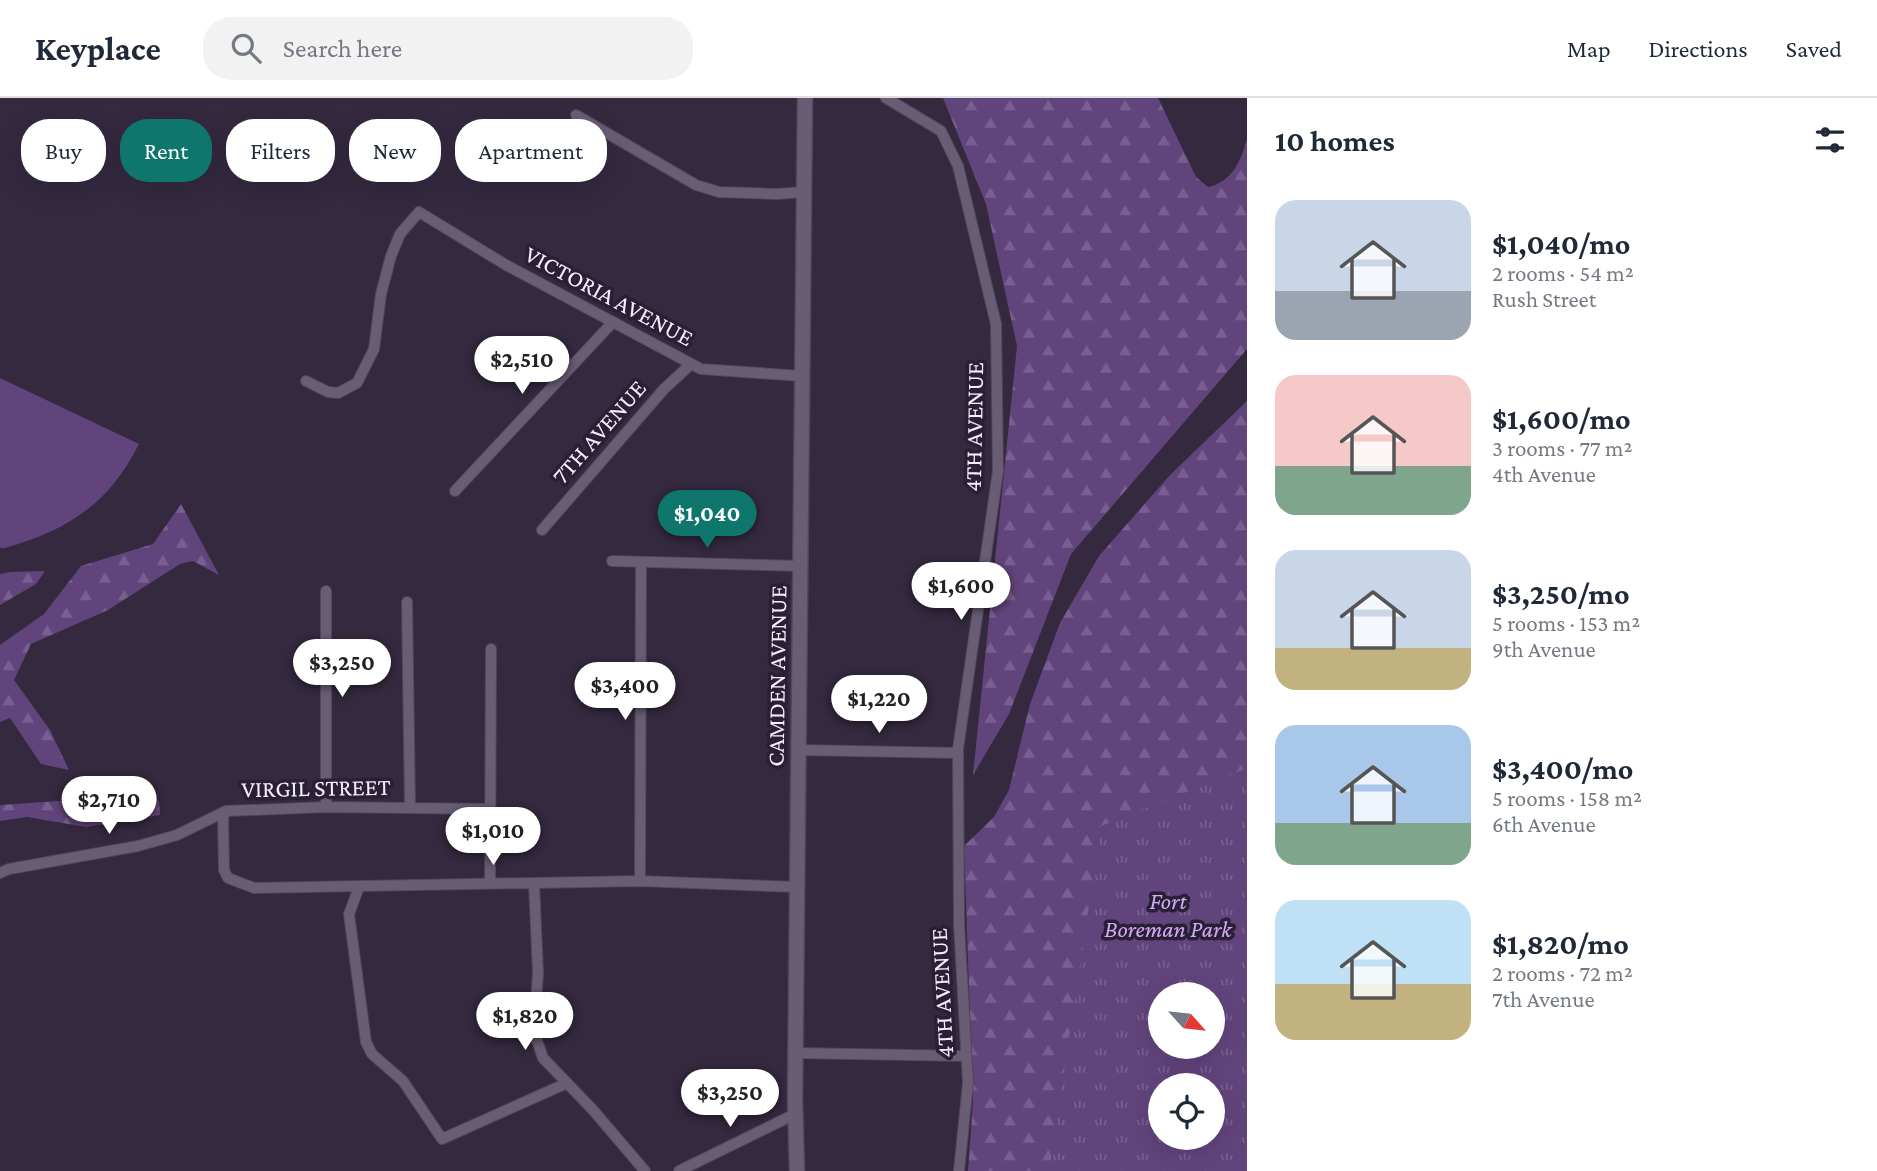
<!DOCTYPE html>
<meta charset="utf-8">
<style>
body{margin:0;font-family:"Crimson Pro",serif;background:#f2f2f3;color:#1f2937;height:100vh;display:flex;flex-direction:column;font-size:26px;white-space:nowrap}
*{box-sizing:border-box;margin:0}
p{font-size:23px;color:#747a83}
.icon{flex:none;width:38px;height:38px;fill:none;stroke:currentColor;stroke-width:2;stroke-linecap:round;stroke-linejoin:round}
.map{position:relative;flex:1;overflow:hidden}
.drawer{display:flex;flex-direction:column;background:#fff;width:630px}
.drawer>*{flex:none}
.banner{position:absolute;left:21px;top:21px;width:665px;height:63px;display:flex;gap:14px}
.needle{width:46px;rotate:117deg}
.buttons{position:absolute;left:1148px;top:884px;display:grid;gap:14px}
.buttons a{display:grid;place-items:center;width:77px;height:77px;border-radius:50%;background:#fff;box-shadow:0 7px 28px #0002;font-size:35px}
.price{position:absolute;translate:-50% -60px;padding:0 16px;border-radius:24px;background:#fff;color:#222;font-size:23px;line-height:46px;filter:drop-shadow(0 2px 4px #0008)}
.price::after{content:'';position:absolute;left:50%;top:42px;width:21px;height:16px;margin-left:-10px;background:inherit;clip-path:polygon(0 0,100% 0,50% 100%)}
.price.on{background:#0f766e;color:#fff}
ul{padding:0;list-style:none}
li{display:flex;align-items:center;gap:21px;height:175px;padding:0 28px}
li span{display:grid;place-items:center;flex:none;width:196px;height:140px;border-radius:21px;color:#555}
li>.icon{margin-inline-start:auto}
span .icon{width:84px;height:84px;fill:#fffc;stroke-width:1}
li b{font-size:30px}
h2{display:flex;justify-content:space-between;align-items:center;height:84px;padding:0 28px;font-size:30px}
.tag{padding:0 24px;border-radius:28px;background:#fff;box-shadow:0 7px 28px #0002;font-size:24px;line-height:63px}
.tag.on{background:#0f766e;color:#fff}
header{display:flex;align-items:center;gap:42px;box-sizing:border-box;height:98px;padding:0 35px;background:#fff;border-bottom:2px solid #e0e1e3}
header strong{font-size:33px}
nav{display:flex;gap:38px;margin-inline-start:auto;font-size:24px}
.search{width:490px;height:63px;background:#f2f2f3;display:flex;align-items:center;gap:18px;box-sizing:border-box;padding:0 24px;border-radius:28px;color:#747a83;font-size:26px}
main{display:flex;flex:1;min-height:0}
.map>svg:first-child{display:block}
.grass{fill:#62447c}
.forest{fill:url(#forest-firs)}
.park{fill:url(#park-tufts);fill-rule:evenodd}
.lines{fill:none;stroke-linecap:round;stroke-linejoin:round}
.street-casing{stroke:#504759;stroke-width:12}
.secondary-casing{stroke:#504759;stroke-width:17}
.street{stroke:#695d76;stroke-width:10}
.secondary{stroke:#695d76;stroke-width:14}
.labels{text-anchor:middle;stroke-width:7;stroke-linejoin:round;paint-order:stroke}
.street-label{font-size:24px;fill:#f4edfb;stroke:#2a2035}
.park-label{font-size:24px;font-style:italic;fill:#d2abf7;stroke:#2a2035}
</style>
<header>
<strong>Keyplace</strong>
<div class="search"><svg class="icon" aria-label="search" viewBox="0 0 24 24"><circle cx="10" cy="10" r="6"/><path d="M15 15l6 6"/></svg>Search here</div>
<nav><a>Map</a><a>Directions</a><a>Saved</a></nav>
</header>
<main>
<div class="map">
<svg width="1247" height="1073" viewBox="0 0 1247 1073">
<defs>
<pattern id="forest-firs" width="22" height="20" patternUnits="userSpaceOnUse" patternTransform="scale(1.75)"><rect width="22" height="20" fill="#62447c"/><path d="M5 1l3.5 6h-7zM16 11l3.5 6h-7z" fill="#795f90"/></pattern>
<pattern id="park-tufts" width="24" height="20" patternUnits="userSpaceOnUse" patternTransform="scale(1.75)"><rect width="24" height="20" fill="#62447c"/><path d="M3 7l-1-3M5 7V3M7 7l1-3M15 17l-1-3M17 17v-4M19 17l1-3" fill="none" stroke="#795f90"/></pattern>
</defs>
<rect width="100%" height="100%" fill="#34293f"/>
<path class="grass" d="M0,280L139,346C109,406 68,432 5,450H0Z"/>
<path class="forest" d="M943,0H1158L1196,79L1208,89C1232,84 1241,63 1247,41V251L1071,456L1009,616L973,677L1017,248L986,106Z
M1247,303V723L1160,896V1040L1176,1073H968L973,1003L964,748L994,719L1009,692L1030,606L1060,525L1099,458L1170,377Z
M181,406L219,477L193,463L180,466L108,512L31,546L14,582L50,632L69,672L41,666L10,620L0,624V547L44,516L81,468L153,446Z
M45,473L36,486L0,507V476L10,474Z
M145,697L159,703L160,717L86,729L27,719L0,723V707Z"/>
<path class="park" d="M1247,670V1073H1049L1101,728ZM1160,896H1213V948H1160ZM1160,987H1213V1040H1160Z"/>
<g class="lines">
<defs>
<path id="street" d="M886,0L941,33L958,68L996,226L998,373L958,651L959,826L968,985L959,1073
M576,17L696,87L719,94L777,96L803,94
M306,283L328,294L338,295L357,285L374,251L381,196L391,158L400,136L419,114L506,167L701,271L802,278
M455,393L613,224
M542,432L664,291L691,266
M612,463L801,468
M326,493V709
M407,504L410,709
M799,652L958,655
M226,713L223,719L224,772L228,780L254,790L640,783L797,789
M0,775L9,771L138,748L177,737L226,713L326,709L490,711
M640,783L641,465
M490,785L491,551
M534,785L538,875L534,934L543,960L593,1012L645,1073
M359,789L349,816L366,944L372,956L403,983L442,1041L567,985
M795,955L966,958
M679,1073L795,1016"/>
<path id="secondary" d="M797,1073L795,1002L805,0"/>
</defs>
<use href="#street" class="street-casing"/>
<use href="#secondary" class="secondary-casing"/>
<use href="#street" class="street"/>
<use href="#secondary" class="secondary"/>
</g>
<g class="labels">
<g class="street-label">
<text transform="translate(609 198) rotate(28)" y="8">VICTORIA AVENUE</text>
<text transform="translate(974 329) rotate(-89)" y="8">4TH AVENUE</text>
<text transform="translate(599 334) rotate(-49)" y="8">7TH AVENUE</text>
<text transform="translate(777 578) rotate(-89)" y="8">CAMDEN AVENUE</text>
<text transform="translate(316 690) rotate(-1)" y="8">VIRGIL STREET</text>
<text transform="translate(942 895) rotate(-93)" y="8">4TH AVENUE</text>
</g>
<g class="park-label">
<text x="1168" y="811">Fort<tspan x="1168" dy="28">Boreman Park</tspan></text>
</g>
</g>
</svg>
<div class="buttons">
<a><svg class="needle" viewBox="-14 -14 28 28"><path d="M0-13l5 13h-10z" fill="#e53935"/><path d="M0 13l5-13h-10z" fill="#747a83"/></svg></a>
<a><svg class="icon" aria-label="locate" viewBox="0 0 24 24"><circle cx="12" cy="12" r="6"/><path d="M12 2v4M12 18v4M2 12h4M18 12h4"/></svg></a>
</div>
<b class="price" style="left:522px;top:298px">$2,510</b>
<b class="price on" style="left:707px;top:452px">$1,040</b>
<b class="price" style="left:961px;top:524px">$1,600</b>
<b class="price" style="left:342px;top:601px">$3,250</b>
<b class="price" style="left:625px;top:624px">$3,400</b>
<b class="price" style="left:879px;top:637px">$1,220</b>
<b class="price" style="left:109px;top:738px">$2,710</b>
<b class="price" style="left:493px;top:769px">$1,010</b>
<b class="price" style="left:525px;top:954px">$1,820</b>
<b class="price" style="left:730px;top:1031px">$3,250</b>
<div class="banner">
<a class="tag">Buy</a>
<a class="tag on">Rent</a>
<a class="tag">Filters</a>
<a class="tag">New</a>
<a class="tag">Apartment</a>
</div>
</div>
<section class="drawer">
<h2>10 homes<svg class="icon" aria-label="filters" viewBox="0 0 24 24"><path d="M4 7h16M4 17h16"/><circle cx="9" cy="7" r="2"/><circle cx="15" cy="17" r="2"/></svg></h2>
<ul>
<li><span style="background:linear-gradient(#c9d6e8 65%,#9aa5b1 0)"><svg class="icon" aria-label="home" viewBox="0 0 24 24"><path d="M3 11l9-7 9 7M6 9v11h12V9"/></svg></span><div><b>$1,040/mo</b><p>2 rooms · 54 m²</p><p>Rush Street</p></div></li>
<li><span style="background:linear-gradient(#f6c9c9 65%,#7fa58c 0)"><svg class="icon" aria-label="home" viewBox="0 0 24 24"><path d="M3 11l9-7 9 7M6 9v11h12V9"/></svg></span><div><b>$1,600/mo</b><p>3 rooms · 77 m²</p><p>4th Avenue</p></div></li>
<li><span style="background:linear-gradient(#c9d6e8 70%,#c2b280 0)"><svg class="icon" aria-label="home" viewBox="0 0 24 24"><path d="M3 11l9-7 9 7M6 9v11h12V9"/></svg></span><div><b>$3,250/mo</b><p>5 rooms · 153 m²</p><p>9th Avenue</p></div></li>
<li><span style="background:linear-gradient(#a9c7e8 70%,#7fa58c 0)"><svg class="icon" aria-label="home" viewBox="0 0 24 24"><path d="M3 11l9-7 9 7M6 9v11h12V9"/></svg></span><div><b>$3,400/mo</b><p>5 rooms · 158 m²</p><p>6th Avenue</p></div></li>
<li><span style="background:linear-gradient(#bfe0f5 60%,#c2b280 0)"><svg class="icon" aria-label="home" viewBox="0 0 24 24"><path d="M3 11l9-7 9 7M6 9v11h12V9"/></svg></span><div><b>$1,820/mo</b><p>2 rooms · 72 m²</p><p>7th Avenue</p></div></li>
</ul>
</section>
</main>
